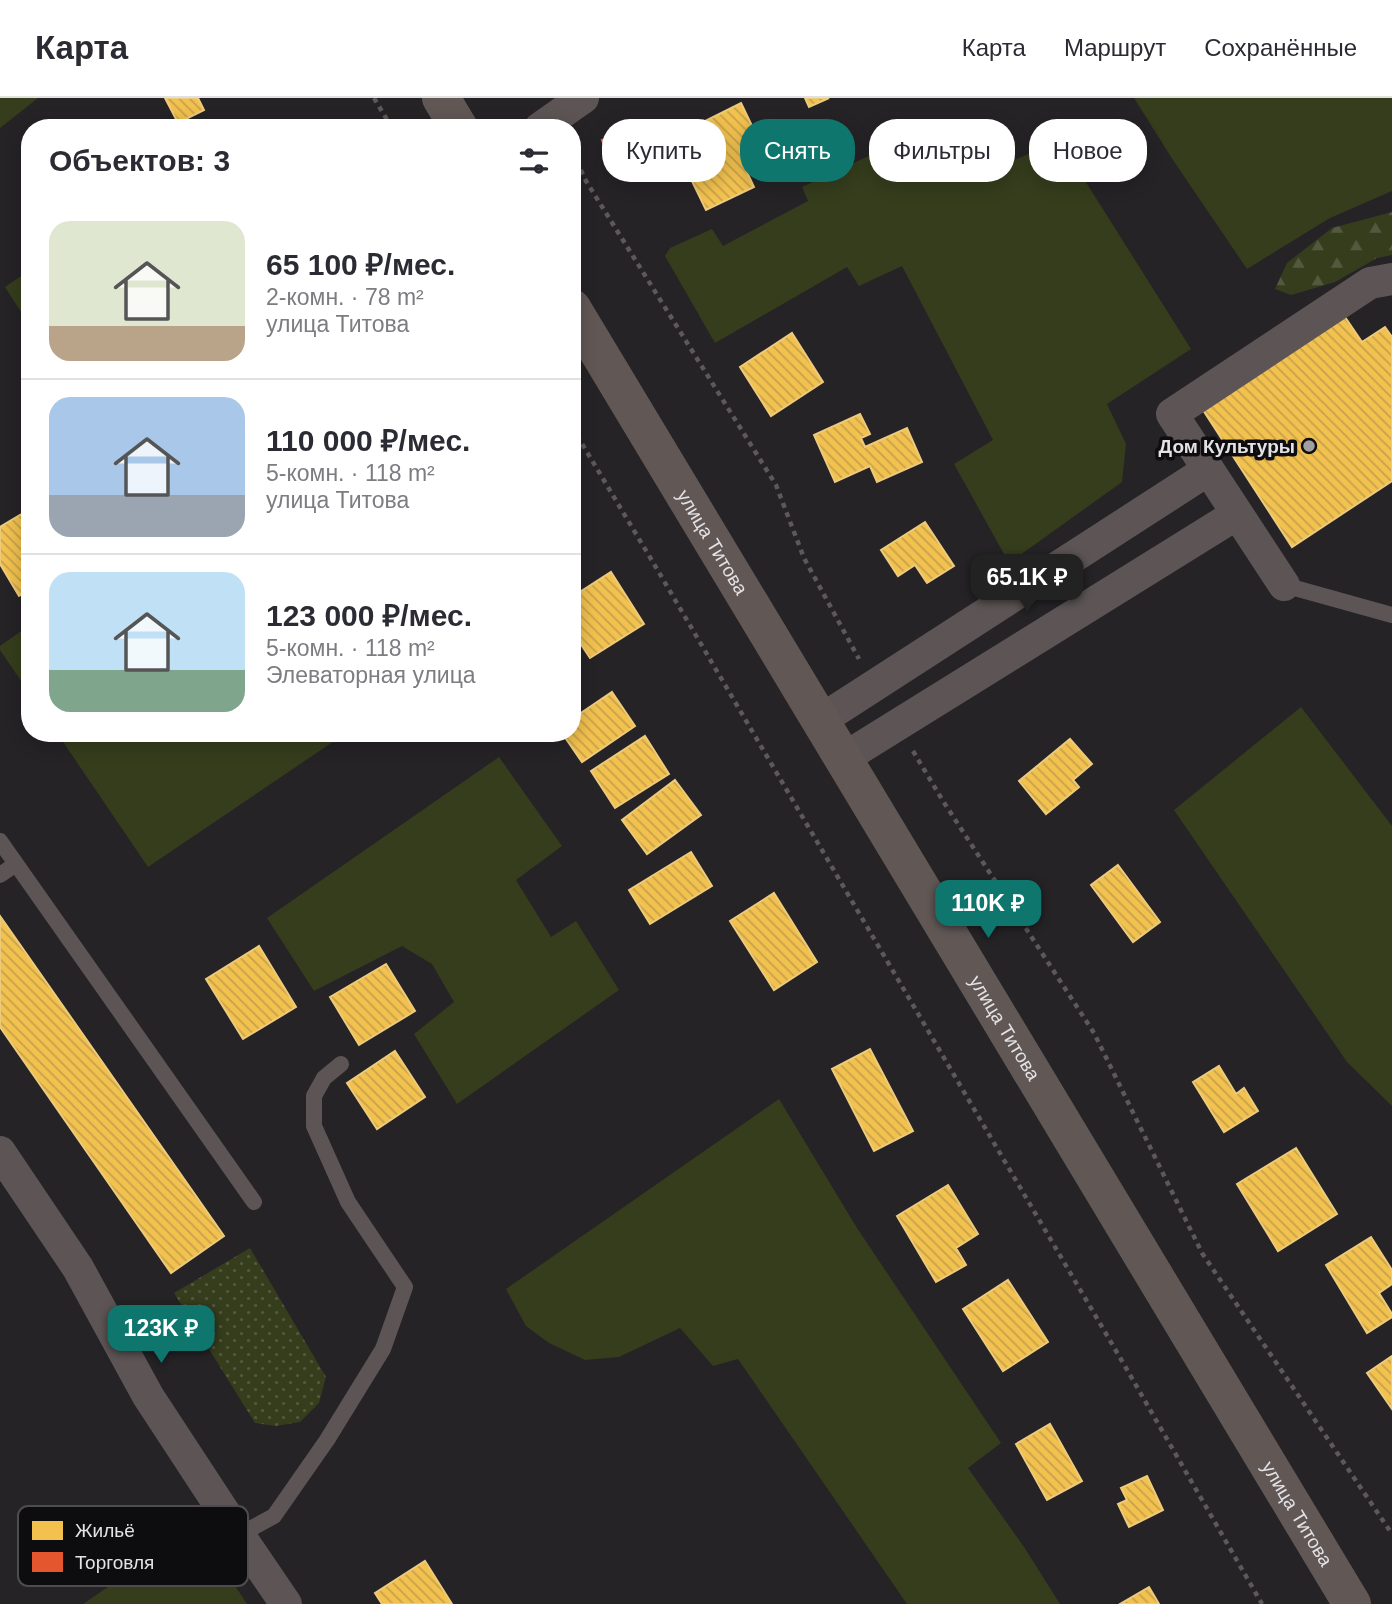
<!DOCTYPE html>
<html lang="ru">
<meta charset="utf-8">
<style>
body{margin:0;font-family:Arial,sans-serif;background:#f2f2f3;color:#2b2b33;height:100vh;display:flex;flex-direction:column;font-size:26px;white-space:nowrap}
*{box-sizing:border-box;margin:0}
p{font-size:23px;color:#7c7c81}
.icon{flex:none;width:38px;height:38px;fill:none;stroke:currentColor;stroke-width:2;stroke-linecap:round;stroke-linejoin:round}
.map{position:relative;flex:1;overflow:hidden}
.details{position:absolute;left:21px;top:21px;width:560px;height:623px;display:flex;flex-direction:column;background:#fff;border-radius:28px;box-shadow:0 4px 18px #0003}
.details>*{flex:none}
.hud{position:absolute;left:602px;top:21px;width:665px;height:63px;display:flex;gap:14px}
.price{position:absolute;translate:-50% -60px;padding:0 16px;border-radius:14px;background:#0f766e;color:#fff;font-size:23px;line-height:46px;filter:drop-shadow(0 2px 4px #0008)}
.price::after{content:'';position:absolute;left:50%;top:42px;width:21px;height:16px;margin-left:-10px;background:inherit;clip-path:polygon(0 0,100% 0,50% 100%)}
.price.active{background:#222;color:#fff}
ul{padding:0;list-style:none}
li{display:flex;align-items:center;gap:21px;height:175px;padding:0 28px}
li+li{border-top:2px solid #e1e1e2}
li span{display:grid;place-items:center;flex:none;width:196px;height:140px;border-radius:21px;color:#555}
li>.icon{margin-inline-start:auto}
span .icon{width:84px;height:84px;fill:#fffc;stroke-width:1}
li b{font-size:30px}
h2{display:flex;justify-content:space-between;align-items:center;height:84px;padding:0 28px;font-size:30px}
.pill{padding:0 24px;border-radius:28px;background:#fff;box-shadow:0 4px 18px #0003;font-size:24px;line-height:63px}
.pill.active{background:#0f766e;color:#fff}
header{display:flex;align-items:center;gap:42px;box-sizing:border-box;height:98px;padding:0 35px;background:#fff;border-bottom:2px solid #e1e1e2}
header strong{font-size:33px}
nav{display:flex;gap:38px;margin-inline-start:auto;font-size:24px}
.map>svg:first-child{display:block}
.forest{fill:url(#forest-firs)}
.park{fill:url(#park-dots)}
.garden{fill:#363d1d}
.homes{fill:url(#homes-back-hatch);stroke:#eecb7b;stroke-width:2}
.shops{fill:url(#shops-back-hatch);stroke:#e48165;stroke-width:2}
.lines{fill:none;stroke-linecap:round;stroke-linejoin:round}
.path{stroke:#5d5958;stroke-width:4.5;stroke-dasharray:5 5;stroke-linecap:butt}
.service{stroke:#5d5555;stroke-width:16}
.minor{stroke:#5d5555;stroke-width:32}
.secondary{stroke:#615856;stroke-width:38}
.poi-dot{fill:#a19fa2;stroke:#0d0c0e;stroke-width:2.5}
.labels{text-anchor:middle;stroke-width:7;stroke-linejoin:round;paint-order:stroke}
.poi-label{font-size:19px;font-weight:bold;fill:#e4e2e5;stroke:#0d0c0e;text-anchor:end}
.street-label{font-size:19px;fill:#e4e2e5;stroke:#0d0c0e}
.key{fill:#0d0c0e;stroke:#4e4c4e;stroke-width:2}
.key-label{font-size:19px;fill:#e4e2e5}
</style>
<header>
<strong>Карта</strong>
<nav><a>Карта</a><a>Маршрут</a><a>Сохранённые</a></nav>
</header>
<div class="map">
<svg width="1392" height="1506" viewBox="0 0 1392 1506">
<defs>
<pattern id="forest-firs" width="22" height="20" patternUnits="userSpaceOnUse" patternTransform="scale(1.75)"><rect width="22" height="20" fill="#363d1d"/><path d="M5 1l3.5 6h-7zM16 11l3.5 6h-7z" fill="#53593e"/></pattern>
<pattern id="park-dots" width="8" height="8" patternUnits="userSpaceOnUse" patternTransform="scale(1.75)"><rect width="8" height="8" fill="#363d1d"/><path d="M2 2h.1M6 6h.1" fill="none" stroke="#53593e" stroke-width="1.8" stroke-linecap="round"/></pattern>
<pattern id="homes-back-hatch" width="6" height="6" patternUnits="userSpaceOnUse" patternTransform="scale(1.75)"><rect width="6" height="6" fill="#f2c14e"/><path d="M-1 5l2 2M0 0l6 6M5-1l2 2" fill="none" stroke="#c6a24c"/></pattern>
<pattern id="shops-back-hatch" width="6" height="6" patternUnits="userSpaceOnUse" patternTransform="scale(1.75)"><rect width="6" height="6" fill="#e4572e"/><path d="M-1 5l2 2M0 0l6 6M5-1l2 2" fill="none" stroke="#b45135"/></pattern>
</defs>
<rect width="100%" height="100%" fill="#252326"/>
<path class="forest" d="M1392,114V157L1377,160L1335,184L1291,197L1275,191L1287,165L1332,130Z"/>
<path class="park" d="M250,1150L326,1279L319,1305L300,1324L276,1328L255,1325L174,1195Z"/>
<path class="garden" d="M0,0H38L0,30Z
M1134,0H1392V93L1330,120L1247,171L1173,62Z
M946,22L983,75L1060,43L1191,251L1107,306L1126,346L1122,384L1009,465L954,366L993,342L902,168L859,188L847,169L715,245L665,158L670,150L712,131L723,148L808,103L802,89Z
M30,172V228L5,189Z
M30,527V596L0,552V548Z
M1301,609L1392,728V1008L1347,964L1174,712Z
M57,635H346L148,769Z
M499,659L562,748L516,782L551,839L576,823L619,892L457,1006L414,936L454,904L432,866L402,848L314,893L267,820Z
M779,1001L857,1130L1001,1345L968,1370L1024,1449L1060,1506H907L738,1261L713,1268L680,1230L619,1259L585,1262L549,1245L526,1228L506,1191Z
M162,1452L217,1460L247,1506H83Z"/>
<path class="homes" d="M165,0H198L204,12L178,25Z
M805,0H829L809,9Z
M741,5L768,61L746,72L754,89L706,112L671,40Z
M1345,219L1362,244L1385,229L1392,239V383L1292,449L1203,312Z
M792,235L823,284L771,318L740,269Z
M860,316L870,336L861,340L865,349L907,330L922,364L877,384L870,368L835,384L814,337Z
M30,411V492L19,498L0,466V429Z
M925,424L954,468L927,485L915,467L898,478L881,452Z
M611,474L644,526L590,560L572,533V499Z
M612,594L635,628L582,664L562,635H572V621Z
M645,638L669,676L615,710L591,673Z
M1070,641L1092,666L1073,682L1079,689L1046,716L1019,683Z
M675,682L701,717L647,756L622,722Z
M691,754L712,788L650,826L629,792Z
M1118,767L1160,824L1133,844L1091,787Z
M774,795L817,864L774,892L730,823Z
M0,818L224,1138L171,1175L0,929Z
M259,848L296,909L243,941L206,881Z
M386,866L415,913L359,947L330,899Z
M870,951L913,1033L874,1053L832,971Z
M395,953L425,999L377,1031L347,985Z
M1219,968L1236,996L1244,990L1258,1013L1224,1034L1193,984Z
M1296,1050L1337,1116L1278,1153L1237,1086Z
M948,1087L978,1136L956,1150L966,1167L936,1184L897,1118Z
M1371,1139L1392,1172V1186L1379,1195L1392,1216V1219L1367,1235L1326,1167Z
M1008,1182L1048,1244L1003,1273L963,1211Z
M1392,1258V1311L1367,1275Z
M1050,1326L1082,1383L1047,1402L1016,1346Z
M1147,1378L1163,1412L1129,1429L1118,1406L1127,1402L1121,1390Z
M425,1463L452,1506H382L375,1495Z
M1149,1489L1159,1506H1120Z"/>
<path class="shops" d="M631,30L646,65L617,77L602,42Z"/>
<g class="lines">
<path class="path" d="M374,0L392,30
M572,54L586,83L776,387L804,460L859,561
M572,329L654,466L1122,1263L1262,1506
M913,653L943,703L1094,935L1202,1155L1392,1436"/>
<path class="service" d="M1284,487L1392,517
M0,743L254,1104
M0,777L16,766
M239,1437L274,1418L327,1342L383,1251L405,1189L348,1104L314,1028V998L324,980L341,966"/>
<path class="minor" d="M540,30L583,0
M1284,487L1172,316L1370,185L1392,181
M821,622L1208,372
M844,660L1237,416
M0,1054L78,1170L148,1298L239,1437L286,1506"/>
<g class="secondary">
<path d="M441,0L459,30"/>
<path id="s1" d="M572,210L1352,1506"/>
</g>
</g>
<circle class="poi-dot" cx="1309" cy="348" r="7"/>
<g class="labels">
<g class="poi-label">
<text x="1295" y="355">Дом Культуры</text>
</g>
<g class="street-label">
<text dy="7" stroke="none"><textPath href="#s1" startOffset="273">улица Титова</textPath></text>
<text dy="7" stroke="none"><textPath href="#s1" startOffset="840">улица Титова</textPath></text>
<text dy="7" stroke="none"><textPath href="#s1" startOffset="1407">улица Титова</textPath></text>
</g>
</g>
<rect x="18" y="1408" width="230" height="80" rx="10" class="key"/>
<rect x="32" y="1423" width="31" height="19" fill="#f2c14e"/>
<rect x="32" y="1454" width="31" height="20" fill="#e4572e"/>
<g class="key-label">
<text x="75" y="1439">Жильё</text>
<text x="75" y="1471">Торговля</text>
</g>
</svg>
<b class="price active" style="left:1027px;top:516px">65.1K ₽</b>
<b class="price" style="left:988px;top:842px">110K ₽</b>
<b class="price" style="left:161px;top:1267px">123K ₽</b>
<div class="hud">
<a class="pill">Купить</a>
<a class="pill active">Снять</a>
<a class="pill">Фильтры</a>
<a class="pill">Новое</a>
</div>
<section class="details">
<h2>Объектов: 3<svg class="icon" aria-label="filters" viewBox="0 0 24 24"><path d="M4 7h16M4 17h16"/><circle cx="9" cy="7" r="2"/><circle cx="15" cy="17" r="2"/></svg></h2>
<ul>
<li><span style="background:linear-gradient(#dfe7d0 75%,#b9a48a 0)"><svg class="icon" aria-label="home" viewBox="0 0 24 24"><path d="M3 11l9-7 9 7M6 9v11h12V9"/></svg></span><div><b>65 100 ₽/мес.</b><p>2-комн. · 78 m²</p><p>улица Титова</p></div></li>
<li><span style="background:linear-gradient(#a9c7e8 70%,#9aa5b1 0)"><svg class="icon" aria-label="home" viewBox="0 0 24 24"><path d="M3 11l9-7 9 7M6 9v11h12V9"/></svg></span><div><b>110 000 ₽/мес.</b><p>5-комн. · 118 m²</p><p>улица Титова</p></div></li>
<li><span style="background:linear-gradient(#bfe0f5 70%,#7fa58c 0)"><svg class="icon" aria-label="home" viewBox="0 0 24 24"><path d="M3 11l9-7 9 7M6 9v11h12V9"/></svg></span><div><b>123 000 ₽/мес.</b><p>5-комн. · 118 m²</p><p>Элеваторная улица</p></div></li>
</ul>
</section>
</div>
